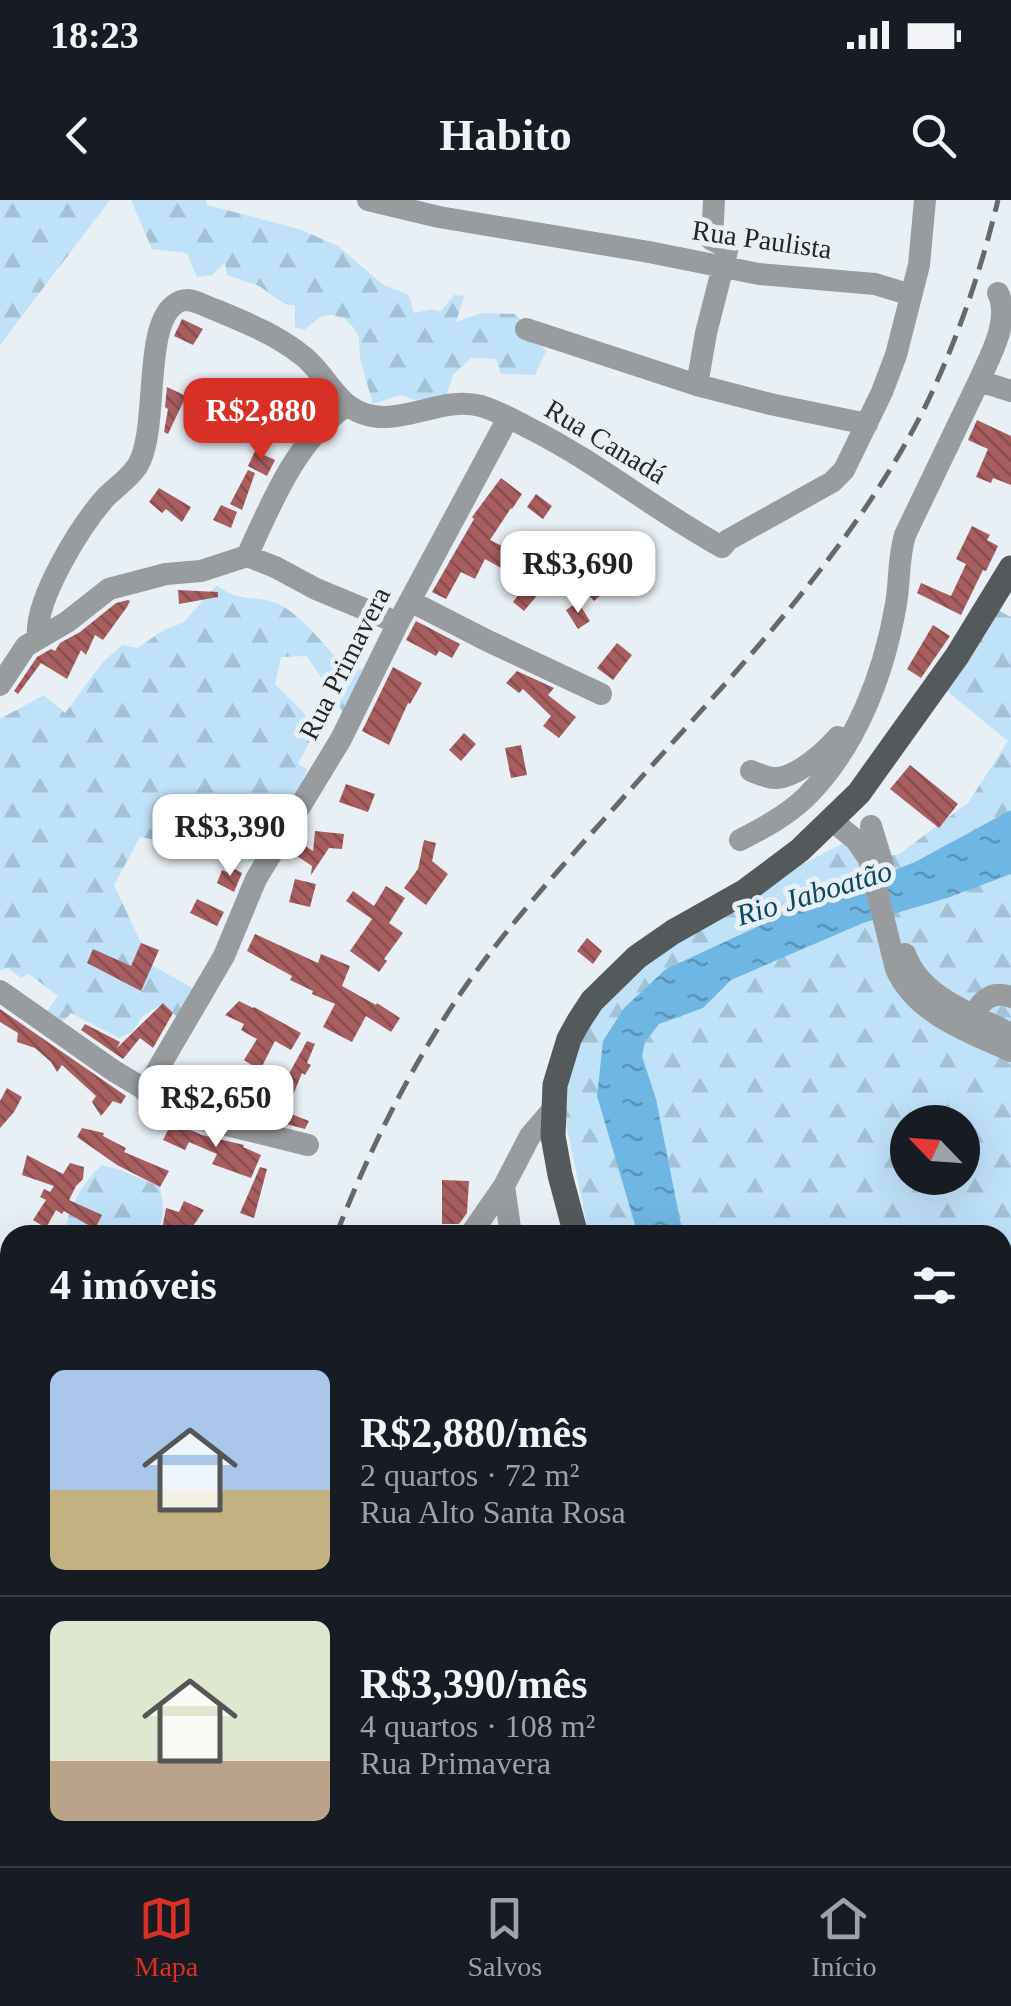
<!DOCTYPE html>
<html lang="pt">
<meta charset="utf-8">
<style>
body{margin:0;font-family:Georgia,serif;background:#20242c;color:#f1f3f6;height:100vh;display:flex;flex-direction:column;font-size:38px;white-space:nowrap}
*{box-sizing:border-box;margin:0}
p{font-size:32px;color:#9ea1a6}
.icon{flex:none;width:55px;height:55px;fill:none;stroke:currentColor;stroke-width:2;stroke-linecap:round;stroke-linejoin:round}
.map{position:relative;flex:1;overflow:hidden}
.details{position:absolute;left:0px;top:1025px;width:1012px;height:642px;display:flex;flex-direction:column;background:#171b24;border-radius:30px 30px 0 0;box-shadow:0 10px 40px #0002}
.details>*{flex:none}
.needle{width:65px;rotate:295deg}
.fabs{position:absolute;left:890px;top:905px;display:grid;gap:20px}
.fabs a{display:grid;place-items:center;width:90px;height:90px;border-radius:50%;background:#171b24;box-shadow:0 10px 40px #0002;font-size:50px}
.price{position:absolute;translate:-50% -85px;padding:0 22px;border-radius:20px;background:#fff;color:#222;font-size:32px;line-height:65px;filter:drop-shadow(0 2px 5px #0008)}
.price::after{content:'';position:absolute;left:50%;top:60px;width:30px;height:22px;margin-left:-15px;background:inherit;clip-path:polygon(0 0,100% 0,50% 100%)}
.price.active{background:#d93025;color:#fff}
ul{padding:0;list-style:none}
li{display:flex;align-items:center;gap:30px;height:250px;padding:0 50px}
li+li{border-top:2px solid #363941}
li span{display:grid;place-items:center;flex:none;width:280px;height:200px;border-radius:15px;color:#555}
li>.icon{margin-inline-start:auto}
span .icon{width:120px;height:120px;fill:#fffc;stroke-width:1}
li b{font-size:42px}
h2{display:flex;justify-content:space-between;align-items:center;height:120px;padding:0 50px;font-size:42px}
.status{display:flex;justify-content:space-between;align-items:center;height:70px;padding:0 50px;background:#171b24;direction:ltr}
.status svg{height:28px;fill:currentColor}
header{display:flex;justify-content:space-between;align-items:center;height:130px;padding:0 50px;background:#171b24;font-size:45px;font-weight:600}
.tab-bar{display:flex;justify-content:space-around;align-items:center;height:140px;border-top:2px solid #363941;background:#171b24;font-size:28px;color:#9ea1a6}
.tab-bar a{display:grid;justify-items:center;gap:5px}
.tab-bar .active{color:#d93025}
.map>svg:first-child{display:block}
.forest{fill:url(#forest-firs);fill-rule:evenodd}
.water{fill:url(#water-ripples)}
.building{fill:url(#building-back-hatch)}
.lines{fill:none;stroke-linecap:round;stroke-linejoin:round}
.minor{stroke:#999c9e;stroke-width:22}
.major{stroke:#54595c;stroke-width:25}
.rail{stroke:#66696c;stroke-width:5;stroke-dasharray:20 10;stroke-linecap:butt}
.labels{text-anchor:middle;stroke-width:10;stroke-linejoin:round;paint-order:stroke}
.street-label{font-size:28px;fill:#242628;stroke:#e9f0f5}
.water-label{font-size:30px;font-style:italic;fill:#0a4765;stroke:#e9f0f5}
</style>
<div class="status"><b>18:23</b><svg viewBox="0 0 49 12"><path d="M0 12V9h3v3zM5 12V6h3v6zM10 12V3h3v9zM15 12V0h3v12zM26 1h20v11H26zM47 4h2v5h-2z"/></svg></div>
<header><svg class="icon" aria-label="back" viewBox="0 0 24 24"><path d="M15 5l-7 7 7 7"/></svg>Habito<svg class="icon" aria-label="search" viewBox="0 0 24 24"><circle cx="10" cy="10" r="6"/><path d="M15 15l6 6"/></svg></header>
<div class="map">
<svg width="1011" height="1666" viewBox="0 0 1011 1666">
<defs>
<pattern id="forest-firs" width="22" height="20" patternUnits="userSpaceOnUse" patternTransform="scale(2.5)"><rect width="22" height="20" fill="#bfe2f9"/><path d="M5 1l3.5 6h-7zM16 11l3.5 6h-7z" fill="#a4c2d5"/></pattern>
<pattern id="water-ripples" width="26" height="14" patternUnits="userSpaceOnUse" patternTransform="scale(2.5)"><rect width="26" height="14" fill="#6eb7e4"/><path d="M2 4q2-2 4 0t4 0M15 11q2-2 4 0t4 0" fill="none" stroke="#5a95b9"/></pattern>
<pattern id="building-back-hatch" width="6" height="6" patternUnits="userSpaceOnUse" patternTransform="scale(2.5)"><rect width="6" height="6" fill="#a85d60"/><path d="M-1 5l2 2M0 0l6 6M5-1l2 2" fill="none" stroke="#894d4f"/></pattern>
</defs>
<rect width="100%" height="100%" fill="#e9f0f5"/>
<path class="forest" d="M0,0H110L0,145Z
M131,0H206L207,5L299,29L338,46L382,84L409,95L414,113L433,109L440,112L454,95L464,96L456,122L482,113L516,114L546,151L535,175L501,174L496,159L471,158L453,175L446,196L415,200L401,195L373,204L360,159L359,137L354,128L344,118L332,115L320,117L304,130L295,127V106L283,103L259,86L227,75L225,63L212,75L197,77L187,53L152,49Z
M217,385C240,404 255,394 278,404C299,412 333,454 347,472L363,468L344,514L307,456L281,457L275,484L305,514L310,541L298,564L307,569L295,602L256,662L219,652L140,637L114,685L141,743L136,756L196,790L179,819L163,803L143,816L132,832L119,838L71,813L59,826L41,820L58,796L29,774L21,778L8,768L0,770V519L44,495L65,513L103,462L122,445L138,448L162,431L184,422Z
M996,409L1011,417V1114L1003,1133L1002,1035H589L561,898L572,852L598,805L677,738L775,678L848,641L872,656L898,655L968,603L1008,541L943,488ZM908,922H962V978H908Z
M102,965L118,969L160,987C164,1005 165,1020 155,1035H64C69,1007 81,984 102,965Z
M1003,1572L1011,1576V1666H719L721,1658H1002Z"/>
<path class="water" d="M1011,610V674L947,698L863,723L731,780L703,808L659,824L645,842L642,856L656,899L683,1035H638L597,896L603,841L624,808L666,769L807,704L915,662Z"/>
<path class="building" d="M182,119L203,129L193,145L174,136Z
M167,187L186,196L168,234L164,232L168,209L165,207Z
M977,220L1011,236V285L993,278L991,283L976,277L988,249L968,240Z
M255,251L275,260L267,276L248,266Z
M248,270L255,273L242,310L230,304Z
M501,278L522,294L512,309L511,308L490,340L517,353L508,372L485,359L475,379L461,372L446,399L432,392L474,319L472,317Z
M159,288L191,307L182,322L166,309L162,313L149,302Z
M536,294L552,306L543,319L527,307Z
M221,305L237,312L231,328L213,320Z
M972,326L990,335L987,340L998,346L986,371L983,370L961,415L917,393L921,383L951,396L966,364L956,359Z
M553,359L563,368L547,389L544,387L524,411L513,402L537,370L541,373Z
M604,366L618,380L594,401L584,389L597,378L595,375Z
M178,390L218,392V397L179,404Z
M128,400L130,401L127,407L103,440L95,435L86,455L81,450L67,479L41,463L18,494L14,491L37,457L51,449L55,451L60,443L80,432L116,403Z
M578,402L590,421L578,429L566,410Z
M416,421L460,444L452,458L439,451L436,456L406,440Z
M933,425L950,436L921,478L907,469Z
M617,443L632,455L613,480L597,468Z
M393,467L422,483L410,504L408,503L389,545L362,531Z
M517,471L554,488L548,495L576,517L559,538L543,526L551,516L523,489L519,493L506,483Z
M464,533L476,544L461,561L449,550Z
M521,545L527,575L511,578L505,548Z
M910,565L958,604L939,628L890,589Z
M346,584L375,594L368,612L339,602Z
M315,631L344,634L342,649L329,648L311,675L312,666L291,652L298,641L313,651Z
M424,640L436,643L432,661L448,674L426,705L404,688L418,669Z
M233,668L242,673L234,692L217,683L222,670L231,674Z
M295,679L316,684L310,707L289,702Z
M386,686L405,698L389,723L403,733L384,759L387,761L379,772L350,751L372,719L346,701L353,691L374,706Z
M197,699L224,712L217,726L190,713Z
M255,734L318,763L321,754L350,766L342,786L376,805L377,803L400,818L391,832L366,816L352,842L323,827L335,804L312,794L313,791L290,780L292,776L247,751Z
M587,738L602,751L593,764L577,751Z
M141,743L159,750L141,791L87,763L93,749L131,766Z
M239,801L253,808L254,807L301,833L291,850L275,841L260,870L244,860L257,839L241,830L244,824L225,815Z
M163,803L173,813L153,848L140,838L123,859L81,830L85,824L120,842L117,848Z
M0,809L126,896L121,904L113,901L101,916L92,902L96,896L62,865L57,872L51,862L35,848L17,842L18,833L0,822Z
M307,841L315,844L307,863L311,865L305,875L302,873L286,912L309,921L305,929L278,922V915L275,921L241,913L248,895L278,905V891L283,878L286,879Z
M7,888L22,897L14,912L0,928V901Z
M172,922L202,935L244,945L243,947L261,955L251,978L212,964L217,954L189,942L185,950L163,940Z
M82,928L104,933L103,936L126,948L124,952L169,971L160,987L117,965L77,937Z
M27,955L63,974L70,963L84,967L83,979L76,986L69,1000L102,1015L95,1029L64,1011L62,1014L56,1010L46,1028L33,1020L46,1000L40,997L44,989L50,992L54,986L22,975Z
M260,967L267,969L254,1018L240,1013Z
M442,980L469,981L467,1013L459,1024H442Z
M184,1001L204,1010L193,1026L210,1035H161L166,1008L179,1012Z"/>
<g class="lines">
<path class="minor" d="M368,0L439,17L649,52L759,74L875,84L911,95
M998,93C1011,120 990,156 979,181L1011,191
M526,129L697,185L770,204L867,224
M697,185L706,133L727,51L724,46L712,40L714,0
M247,356C273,300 295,242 347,205
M410,401L486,440L601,494
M38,437C34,400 81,325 106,297C117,286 130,278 138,265C159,229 143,128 174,105C179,101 182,100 188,100C197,101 207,107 216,110C247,123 277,135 303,156C320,169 334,196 349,206C390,236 436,194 481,206C498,211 513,220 529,228C597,262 656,311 722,347L728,340L832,282L844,270L882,192L896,155L919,65L925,0
M0,485L26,446L67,422L109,389L166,374L201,371L247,356L275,367L316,389L398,423
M751,571C759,574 767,578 775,578C796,578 825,552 838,537
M831,620L856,640L869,659L896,769C916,814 969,832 1011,851
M871,626L883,665
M740,640C763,628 786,616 805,598C856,548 884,474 896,404C900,381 898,358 905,335L979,181
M905,754C921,798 973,814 1011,834
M0,791L114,871L171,905L206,920L308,945
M967,827C977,807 987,788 1011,797
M145,891L224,756L256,679L341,539L398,423L508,218
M504,986L511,1035
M470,1035L504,986L530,936L555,907
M0,1186L10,1191
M1002,1313L1011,1293
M1002,1488L1011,1467
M0,1490H10
M374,1658L379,1666
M14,1666L16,1658
M469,1666L479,1658"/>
<path class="major" d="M576,1035L560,975L553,936L555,885L569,839L579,821L592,801L637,757L673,732L744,692L800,650L859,593L957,456L1011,368
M581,1666L585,1658"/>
<path class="rail" d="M336,1035C370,948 412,864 465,787C510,723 563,665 615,607C726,481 849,358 925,207C957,141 981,71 998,0
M169,1666L171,1658"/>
</g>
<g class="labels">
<g class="street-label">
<text transform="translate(762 39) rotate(8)" y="10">Rua Paulista</text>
<text transform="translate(606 241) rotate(31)" y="10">Rua Canadá</text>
<text transform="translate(344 463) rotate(-63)" y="10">Rua Primavera</text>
</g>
<g class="water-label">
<text transform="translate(814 693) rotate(-17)" y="10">Rio Jaboatão</text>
</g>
</g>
</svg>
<div class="fabs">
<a><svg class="needle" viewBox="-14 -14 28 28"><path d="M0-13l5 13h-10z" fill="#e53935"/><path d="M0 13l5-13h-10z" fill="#9ea1a6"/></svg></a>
</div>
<b class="price active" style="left:261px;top:263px">R$2,880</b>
<b class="price" style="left:578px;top:416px">R$3,690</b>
<b class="price" style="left:230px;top:679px">R$3,390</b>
<b class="price" style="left:216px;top:950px">R$2,650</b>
<section class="details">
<h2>4 imóveis<svg class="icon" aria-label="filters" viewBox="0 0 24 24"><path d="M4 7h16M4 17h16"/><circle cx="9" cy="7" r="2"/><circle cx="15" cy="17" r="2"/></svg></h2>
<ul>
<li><span style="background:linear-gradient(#a9c7e8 60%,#c2b280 0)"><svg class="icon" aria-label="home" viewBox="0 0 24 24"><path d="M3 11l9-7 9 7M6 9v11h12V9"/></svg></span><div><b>R$2,880/mês</b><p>2 quartos · 72 m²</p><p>Rua Alto Santa Rosa</p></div></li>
<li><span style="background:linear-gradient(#dfe7d0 70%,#b9a48a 0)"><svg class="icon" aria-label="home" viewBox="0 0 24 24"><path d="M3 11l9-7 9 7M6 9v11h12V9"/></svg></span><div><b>R$3,390/mês</b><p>4 quartos · 108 m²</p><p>Rua Primavera</p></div></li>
</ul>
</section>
</div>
<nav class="tab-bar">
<a class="active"><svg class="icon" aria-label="map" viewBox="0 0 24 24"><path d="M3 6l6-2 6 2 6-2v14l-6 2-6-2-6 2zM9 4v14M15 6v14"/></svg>Mapa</a>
<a><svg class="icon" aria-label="saved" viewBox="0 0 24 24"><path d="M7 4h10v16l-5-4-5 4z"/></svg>Salvos</a>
<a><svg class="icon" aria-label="home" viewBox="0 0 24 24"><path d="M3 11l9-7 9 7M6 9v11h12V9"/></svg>Início</a>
</nav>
